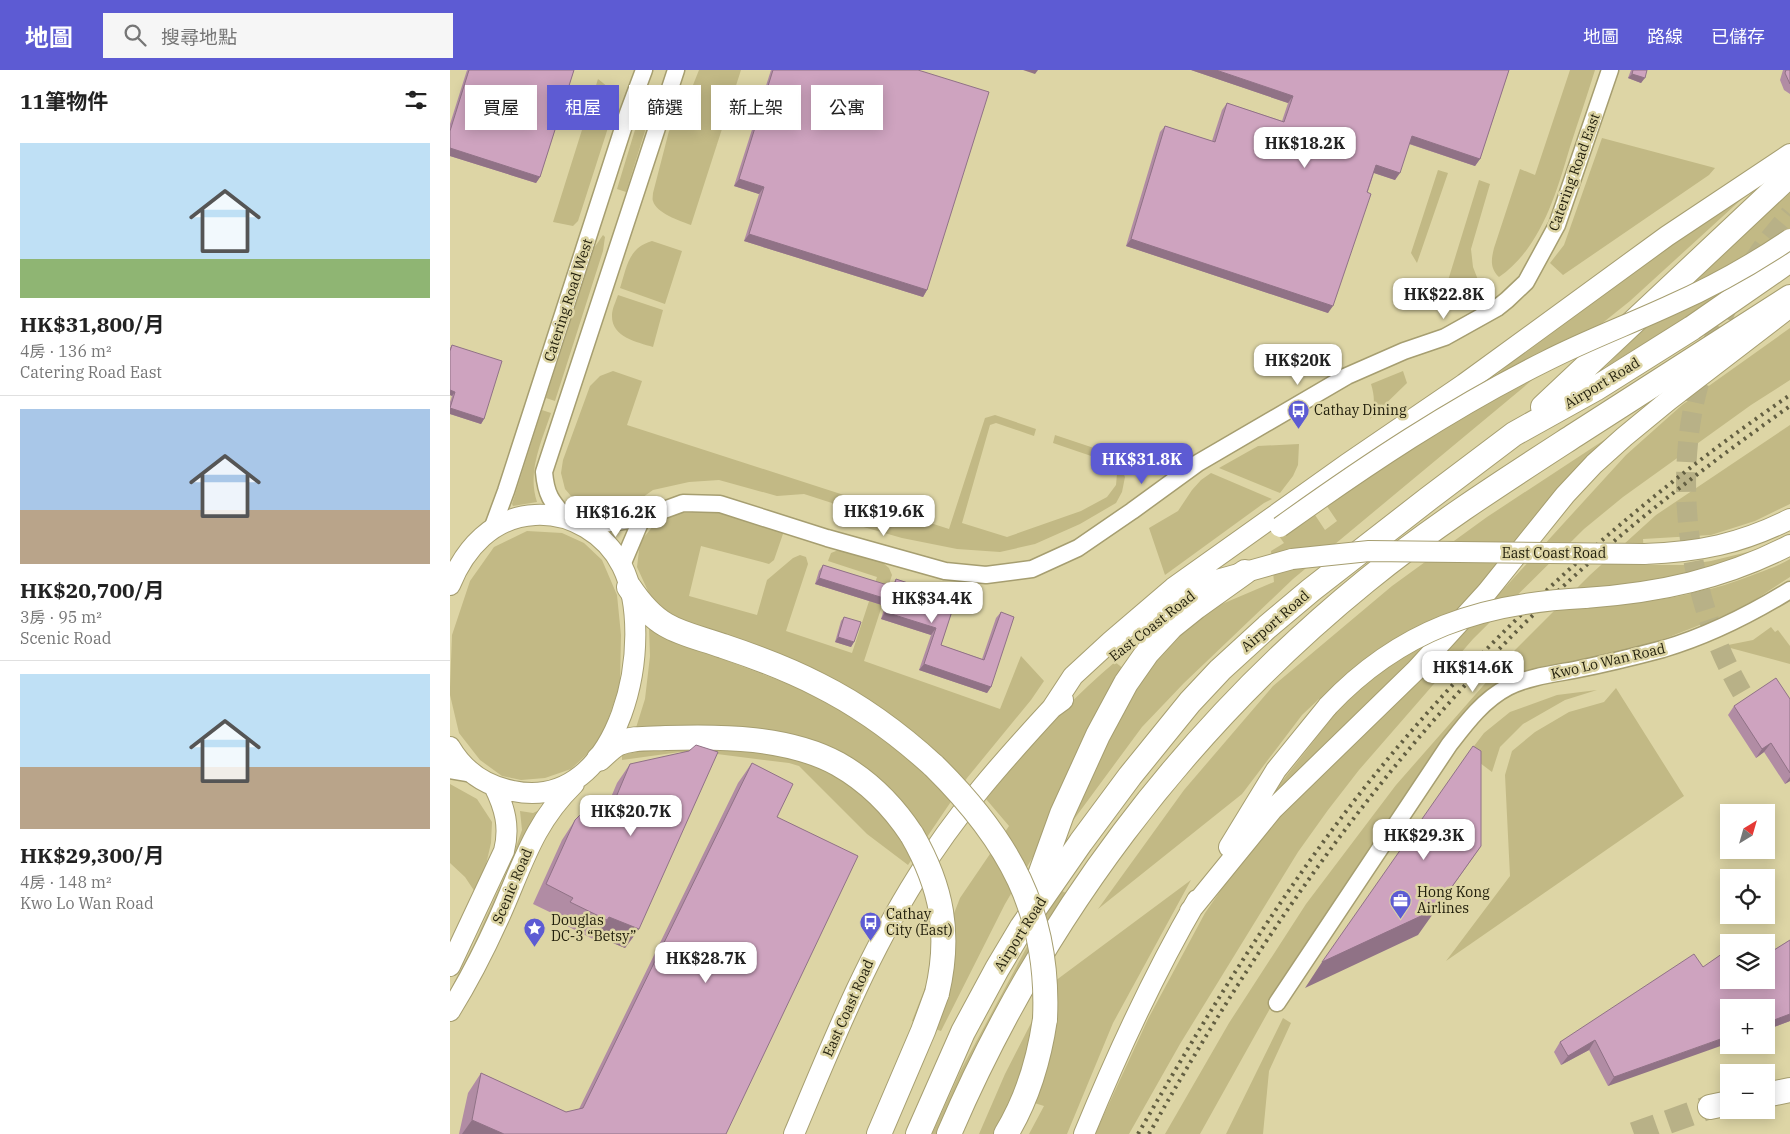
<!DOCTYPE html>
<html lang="zh-TW">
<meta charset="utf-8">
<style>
body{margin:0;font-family:"IBM Plex Serif","Noto Sans TC",serif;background:#f6f6f6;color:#222;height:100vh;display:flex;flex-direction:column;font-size:19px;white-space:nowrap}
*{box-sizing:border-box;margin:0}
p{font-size:16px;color:#767676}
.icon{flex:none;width:28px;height:28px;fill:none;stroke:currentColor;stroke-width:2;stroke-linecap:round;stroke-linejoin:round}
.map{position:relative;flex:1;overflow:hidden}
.details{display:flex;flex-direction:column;background:#fff;width:450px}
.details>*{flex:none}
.hud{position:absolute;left:15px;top:15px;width:475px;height:45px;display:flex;gap:10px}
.needle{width:32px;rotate:37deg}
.fabs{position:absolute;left:1270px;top:734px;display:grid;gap:10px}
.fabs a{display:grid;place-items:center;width:55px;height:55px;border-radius:0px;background:#fff;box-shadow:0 2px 12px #0003;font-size:25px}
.price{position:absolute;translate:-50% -42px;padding:0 11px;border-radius:10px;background:#fff;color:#222;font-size:16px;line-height:32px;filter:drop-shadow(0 1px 2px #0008)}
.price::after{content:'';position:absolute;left:50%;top:30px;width:15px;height:11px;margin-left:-8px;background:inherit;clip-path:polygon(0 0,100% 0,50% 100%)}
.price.on{background:#5d5bd3;color:#fff}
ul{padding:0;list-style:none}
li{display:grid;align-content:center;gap:10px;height:265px;padding:0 20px}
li+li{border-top:1px solid #e0e0e0}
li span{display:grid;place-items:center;height:155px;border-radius:0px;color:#555}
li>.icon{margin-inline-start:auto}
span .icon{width:90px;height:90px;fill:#fffc;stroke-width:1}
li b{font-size:21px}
h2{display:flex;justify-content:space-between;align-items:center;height:60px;padding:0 20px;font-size:21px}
.chip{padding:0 18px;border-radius:0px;background:#fff;box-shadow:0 2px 12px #0003;font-size:18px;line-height:45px}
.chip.on{background:#5d5bd3;color:#fff}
header{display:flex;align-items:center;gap:30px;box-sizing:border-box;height:70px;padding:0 25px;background:#5d5bd3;color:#fff}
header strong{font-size:24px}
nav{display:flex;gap:28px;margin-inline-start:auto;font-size:18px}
.search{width:350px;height:45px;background:#f6f6f6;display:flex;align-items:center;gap:12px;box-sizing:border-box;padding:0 18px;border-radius:0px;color:#767676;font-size:19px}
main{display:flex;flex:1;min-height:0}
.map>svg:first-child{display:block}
.green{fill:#c2b985}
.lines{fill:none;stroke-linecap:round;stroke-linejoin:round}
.major-tunnel{stroke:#b8b187;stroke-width:20;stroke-dasharray:20 10;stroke-linecap:butt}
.highway-tunnel{stroke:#b8b187;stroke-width:24;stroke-dasharray:24 12;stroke-linecap:butt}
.minor-casing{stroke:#a69e70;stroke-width:19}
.major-casing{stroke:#a69e70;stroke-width:22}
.highway-casing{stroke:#a69e70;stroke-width:26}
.minor{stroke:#fff;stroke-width:16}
.major{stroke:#fff;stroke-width:20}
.highway{stroke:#fff;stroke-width:24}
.rail{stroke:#625e41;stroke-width:4;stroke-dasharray:2.5 5;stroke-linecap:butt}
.major-bridge-casing{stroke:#a69e70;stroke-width:22;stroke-linecap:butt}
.highway-bridge-casing{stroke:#a69e70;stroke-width:26;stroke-linecap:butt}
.major-bridge{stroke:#fff;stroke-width:20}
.highway-bridge{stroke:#fff;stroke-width:24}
.wall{fill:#b18ca4}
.shaded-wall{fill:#907286}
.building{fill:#cea3bf;stroke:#907286}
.labels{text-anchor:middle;stroke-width:5;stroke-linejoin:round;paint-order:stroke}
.street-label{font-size:14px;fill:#23200d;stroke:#ddd5a5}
.poi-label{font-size:14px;fill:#23200d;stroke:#ddd5a5;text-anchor:start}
</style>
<header>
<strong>地圖</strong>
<div class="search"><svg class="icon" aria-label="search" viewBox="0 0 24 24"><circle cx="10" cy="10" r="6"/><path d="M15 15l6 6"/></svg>搜尋地點</div>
<nav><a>地圖</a><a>路線</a><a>已儲存</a></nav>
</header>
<main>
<section class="details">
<h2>11筆物件<svg class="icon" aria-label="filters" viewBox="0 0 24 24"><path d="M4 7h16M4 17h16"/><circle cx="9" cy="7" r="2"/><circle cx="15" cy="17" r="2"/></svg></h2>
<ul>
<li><span style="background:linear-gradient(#bfe0f5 75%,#8fb573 0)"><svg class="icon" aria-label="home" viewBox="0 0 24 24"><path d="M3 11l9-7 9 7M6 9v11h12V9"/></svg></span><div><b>HK$31,800/月</b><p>4房 · 136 m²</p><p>Catering Road East</p></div></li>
<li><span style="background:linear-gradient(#a9c7e8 65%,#b9a48a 0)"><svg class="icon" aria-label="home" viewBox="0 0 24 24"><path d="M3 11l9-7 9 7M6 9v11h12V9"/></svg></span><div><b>HK$20,700/月</b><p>3房 · 95 m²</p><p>Scenic Road</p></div></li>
<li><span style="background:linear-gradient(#bfe0f5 60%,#b9a48a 0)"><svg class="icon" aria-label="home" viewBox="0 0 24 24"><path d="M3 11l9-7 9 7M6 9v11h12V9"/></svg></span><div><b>HK$29,300/月</b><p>4房 · 148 m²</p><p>Kwo Lo Wan Road</p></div></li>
</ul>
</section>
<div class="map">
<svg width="1340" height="1064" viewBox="0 0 1340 1064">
<rect width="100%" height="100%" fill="#ddd5a5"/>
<path class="green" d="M249,0H291L241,155C230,151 206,143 203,131C202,129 203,126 203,123L219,61L233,40Z
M1120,0H1145C1137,26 1128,52 1120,77C1106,124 1091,178 1049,207C1040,198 1041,190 1044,178L1070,99L1085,105Z
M148,9C159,17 164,23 165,36L128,151L123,156L103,152Z
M195,27L205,29L176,122L167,119Z
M1152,68L1265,98L1259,105L1113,205L1100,193L1114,175Z
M988,100L998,103L967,193L961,183Z
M1029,110L1040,114L1021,179L1023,197L1030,215L990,238L984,226L996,217Z
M1306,116L1180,231L1105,291L843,509L734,613L692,657L619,756L660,658L694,605L710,584L726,568L765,537L824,512L821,481L834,473L826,462L843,450L848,457L865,445L875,460L887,451L868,423L1028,320L1149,220Z
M1340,121V181L1252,238L1154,298L1241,212Z
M153,165L155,167L153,181L105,331L96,328L144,178Z
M202,171L232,181L215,234L170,218C177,197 178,178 202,171Z
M168,225L213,240L203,277C187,272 161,267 162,245C162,239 166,231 168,225Z
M1340,258V310L1301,335L1173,427L1134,459L1023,569L909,700L878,740L848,782L730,974L679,1064H645L698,949L755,843L807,768L987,592L1176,385L1232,335Z
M163,301L192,311L177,355L499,459L535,348L545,345L586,359L584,366L546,353L540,355L512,453L557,467L631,441L657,427L666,415L667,404L650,389L603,373L605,365L650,380L668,391L675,407L672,422L666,433L630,454L585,474L550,482L507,479L452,468L410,456L382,433L354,424L327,426L269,410L239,412L203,420L186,432L164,438H142L126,432L115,419L111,403L113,390L140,316L150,306Z
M953,301L957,313L920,349C925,336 925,327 921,314Z
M1212,332L973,580L817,735L829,715L886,643L869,629L852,645L792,724L648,839L734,720L823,616L942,516L1037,447Z
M92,340L101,343C91,373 77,402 87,432L63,436L62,434Z
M1340,355V434L1305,451L1261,465L1193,469L1195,495H1233L1261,491L1318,477L1171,534C1218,530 1264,521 1308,503C1319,499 1330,495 1340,489V507L1291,539L1170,586L1094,596L1065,607L1021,643L837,908L750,1064H715L779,953L856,834L946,715L1061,584L1140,505L1206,445Z
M849,374L848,395L843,406L830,423L769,398L808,376Z
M761,403L822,429L814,433L715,505L699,458L728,441L742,420L751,410Z
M269,441L334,461L324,490L319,494L312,492L251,476L239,526L307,545L317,510L343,488L350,485L356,487L358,494L336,561L402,583L427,507L378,491L381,483L391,479L432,492L439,498L442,505L414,591L550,639L571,586L594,611L581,630L517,708L458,795L417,764L349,696L339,693L267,684L230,682L172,690V685L202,679L185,661L195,629L200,586L199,557L254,582L365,624L227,552L203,532L187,497L190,472L204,455L229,443Z
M77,461L112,463L134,473L152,490L167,525L171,565L170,615L150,672L121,699L95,708L71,710L52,706L30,690L9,663L0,625V617L2,565L20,511L44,477Z
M1321,557L1325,562L1328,560L1340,576V594L1273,576L1303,570Z
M665,592L679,603L590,775L555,834L491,961L462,951L510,828L559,756L536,729C575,681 616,633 665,592Z
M1166,618L1234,726L996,891L1060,806L1055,705L1062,681L1085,662L1119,642L1154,632Z
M1147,620L1115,630L1073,654L1050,677L1042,702L1018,684L1034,663L1060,642L1107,625Z
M0,714L27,729L42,752L41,773L35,799L25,822L15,807L0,793Z
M94,738L0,930V920L23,876L60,794L72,760L70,741L83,743Z
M741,810L663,953L617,1064H579L594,1036L562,1026L544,1064H529L555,1004L601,914Z
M608,819L618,824L490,1064H482L511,1000Z
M833,948L841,953L819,1001L813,1064H776Z"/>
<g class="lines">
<path class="major-tunnel" d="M1302,193L1315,174L1340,144
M1281,229C1266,261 1253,294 1245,329C1218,451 1253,595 1340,687"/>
<path class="highway-tunnel" d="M1184,1064L1260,1037"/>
<defs>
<path id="minor" d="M116,448C101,431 96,425 94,402L226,0
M134,457L192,448L233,433L270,434L377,468L495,501L536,505L582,499L628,478L682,441L748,393L897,306L954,281L995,267L1047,238L1057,230L1076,212L1107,155L1160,0
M42,459L56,421L178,43L194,0
M172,495L192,448
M0,700L22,704
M827,933L999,675C1016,653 1033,630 1058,617C1078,607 1102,604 1124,600C1154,594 1183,587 1213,579C1257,566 1301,544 1340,520"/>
<path id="major" d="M1194,484C1249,482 1290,474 1340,449
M0,515C15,478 43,447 85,445C121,443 156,464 172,496C208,568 171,744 63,721C36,716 14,701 0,677
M1135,528C1208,523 1274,509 1340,475
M699,556L737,527L767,510L842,489
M602,638L623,606L661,571L723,518L897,394L1014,314L1217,166L1340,84
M779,777L826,700L878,636
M740,841L823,739L966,600L1037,522L1115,425L1144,394L1174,367L1219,330L1335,241
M0,896L54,781C60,757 55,738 44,716
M0,941C18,912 34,881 48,850C72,798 81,756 124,714
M344,1064C381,976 416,888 467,807C505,745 553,691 602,638L613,630
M634,1064C667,984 703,905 747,830"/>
<path id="highway" d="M1093,337L1340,105
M179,517C189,532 200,546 216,555C233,565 254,569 273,576C306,587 338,599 369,615C411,636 449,664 484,696
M149,689C155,684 160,678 167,674C182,667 200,669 216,668C271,666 339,667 388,694C418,711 443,736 462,765
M582,827L612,744L648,665L676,613L697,583L721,557L746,537L795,502
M1316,1025L1340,1020
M1260,1037L1279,1033
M429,1064L473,961L487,923
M468,1064L513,962L547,899L572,857L631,772L680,706L740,632L770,600L817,557L861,520L978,429L1064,364L1145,319L1242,258L1340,190
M499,1064C591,849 734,659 916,511C982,457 1054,411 1125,365C1197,319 1268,273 1340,227
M556,1064C578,1028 589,990 595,949"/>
</defs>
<use href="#minor" class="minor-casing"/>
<use href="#major" class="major-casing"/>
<use href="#highway" class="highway-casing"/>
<use href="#minor" class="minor"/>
<use href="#major" class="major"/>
<use href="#highway" class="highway"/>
<path class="rail" d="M688,1064C757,944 829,826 915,717C1036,565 1180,435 1340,325
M699,1064C805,875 925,700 1081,547C1160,469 1249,401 1340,336"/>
<defs>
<path id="major-bridge" d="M830,457C915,396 1003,337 1096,291C1137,270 1180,254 1221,235C1262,217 1303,194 1340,169
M842,489L919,481L1194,484
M878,636C950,560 1031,533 1135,528"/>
<path id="highway-bridge" d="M484,696C558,769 600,842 595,949
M462,765C492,817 501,864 487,923"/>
</defs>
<use href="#major-bridge" class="major-bridge-casing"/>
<use href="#highway-bridge" class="highway-bridge-casing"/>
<use href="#major-bridge" class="major-bridge"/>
<use href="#highway-bridge" class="highway-bridge"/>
</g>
<path class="wall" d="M17,0H124L90,107L86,113L0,86V54Z
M321,0H468L477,220L473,227L294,171L309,124L284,116Z
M741,0H1059L1030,89L1025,96L959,74L945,110L924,103L878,243L676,176L710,62L715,56L762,71L772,40L777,33L832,51L838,33Z
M1181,0H1197L1191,13L1178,8Z
M1333,0H1340V24L1334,20L1330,10Z
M2,275L34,349L31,354L0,344V332L2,326L0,325V278Z
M373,495L441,517L446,509L506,529L491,575L532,589L546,548L551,542L541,617L537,623L469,600L481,565L431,549L435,536L365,514L369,501Z
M394,547L404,572L401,577L385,572L391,551Z
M1340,629V711L1335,714L1314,682L1306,688L1278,645L1284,636Z
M302,693L327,747L276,1064H9L18,1023L31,1003L116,1042L129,1039L288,713Z
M180,694L189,859L175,878L146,866L143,869L107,851L110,847L83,834L112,770L125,750L153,736L156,732H159L167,713Z
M1340,870V951L1316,960V938L1158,1016L1139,980L1111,995L1104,982L1110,972L1253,897L1279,910Z"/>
<path class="shaded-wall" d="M573,0H588L585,4Z
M741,0H766L843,26L838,33Z
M1182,4L1195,8L1191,13L1178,8Z
M962,66L1030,89L1025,96L957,73Z
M0,78L90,107L86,113L0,86Z
M926,95L950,103L945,110L921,102Z
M289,109L314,117L309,124L284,116Z
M299,164L477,220L473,227L294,171Z
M681,169L883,236L878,243L676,176Z
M0,320L5,322L2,326L0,325Z
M0,338L34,349L31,354L0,344Z
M369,508L440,530L435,536L365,514Z
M435,542L486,558L481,565L431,549Z
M388,567L404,572L401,577L385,572Z
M474,594L541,617L537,623L469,600Z
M1321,673L1314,682L1306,688L1312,679Z
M1340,707V711L1335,714Z
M1031,776L968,865L855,918L872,892Z
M159,847L189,859L175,878L146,866L143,869Z
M1340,944V951L1316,960V953Z
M1279,966V973L1158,1016L1164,1007Z
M1145,970L1139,980L1111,995L1118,986Z
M22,1050L54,1064H12Z"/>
<path class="building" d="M19,0H124L90,107L0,78V61Z
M323,0H468L539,22L477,220L299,164L314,117L289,109Z
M766,0H1059L1030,89L962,66L950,103L926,95L917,122L921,124L883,236L681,169L715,56L765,72L777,33L834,52L843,26Z
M1183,0H1197L1195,8L1182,4Z
M1336,0H1340V14L1335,3Z
M2,275L52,291L34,349L0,338L5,322L0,320V281Z
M373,495L444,517L446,509L506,529L491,575L534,590L551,542L564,547L541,617L474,594L486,558L435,542L440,530L369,508Z
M394,547L411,552L404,572L388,567Z
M1326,608L1340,629V703L1321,673L1312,679L1284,636Z
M246,675L268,682L189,859L159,847L157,850L120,832L123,828L96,814L125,750L142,733L154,737L156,732H164L180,694L239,681Z
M1023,676L1031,681V776L986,839L872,892Z
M302,693L343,714L327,747L408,786L276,1064H54L22,1050L31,1003L116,1042L133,1038Z
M1299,865L1305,872H1288Z
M1340,870V944L1316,953V938H1279V966L1164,1007L1145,970L1118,986L1110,972L1244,884L1253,897L1279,879V910H1316V885Z"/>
<defs>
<symbol id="bus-pin" viewBox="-11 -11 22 30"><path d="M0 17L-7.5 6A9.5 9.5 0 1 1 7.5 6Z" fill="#5d5bd3" stroke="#ddd5a5"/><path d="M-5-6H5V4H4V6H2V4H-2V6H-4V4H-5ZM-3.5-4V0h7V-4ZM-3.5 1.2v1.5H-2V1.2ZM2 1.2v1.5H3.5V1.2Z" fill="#fff"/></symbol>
<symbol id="office-pin" viewBox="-11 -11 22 30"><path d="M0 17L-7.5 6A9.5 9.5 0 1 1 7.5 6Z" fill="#5d5bd3" stroke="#ddd5a5"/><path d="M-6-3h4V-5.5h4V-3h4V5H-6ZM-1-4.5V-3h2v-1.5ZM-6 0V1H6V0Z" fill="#fff"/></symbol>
<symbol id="sight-pin" viewBox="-11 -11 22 30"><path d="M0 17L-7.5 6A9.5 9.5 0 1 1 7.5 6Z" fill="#5d5bd3" stroke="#ddd5a5"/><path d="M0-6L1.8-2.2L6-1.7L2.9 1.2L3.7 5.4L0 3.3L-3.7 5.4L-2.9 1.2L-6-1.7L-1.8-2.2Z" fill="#fff"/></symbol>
</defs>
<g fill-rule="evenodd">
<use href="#bus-pin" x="836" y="328" width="25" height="34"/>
<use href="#office-pin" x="938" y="818" width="25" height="34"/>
<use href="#bus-pin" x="408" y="840" width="25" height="34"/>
<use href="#sight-pin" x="72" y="846" width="25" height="34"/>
</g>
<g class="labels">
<g class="street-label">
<text transform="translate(1124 102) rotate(-70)" y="5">Catering Road East</text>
<text transform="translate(118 230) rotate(-72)" y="5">Catering Road West</text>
<text transform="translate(1152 313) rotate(-31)" y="5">Airport Road</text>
<text x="1104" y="488">East Coast Road</text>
<text transform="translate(825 551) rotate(-41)" y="5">Airport Road</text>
<text transform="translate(702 556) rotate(-38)" y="5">East Coast Road</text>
<text transform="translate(1158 591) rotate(-13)" y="5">Kwo Lo Wan Road</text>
<text transform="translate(62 816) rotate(-67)" y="5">Scenic Road</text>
<text transform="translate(570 864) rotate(-58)" y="5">Airport Road</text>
<text transform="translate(398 938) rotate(-66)" y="5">East Coast Road</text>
</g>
<g class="poi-label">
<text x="864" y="345">Cathay Dining</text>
<text x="967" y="827">Hong Kong<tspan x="967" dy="16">Airlines</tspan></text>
<text x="436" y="849">Cathay<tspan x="436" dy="16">City (East)</tspan></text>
<text x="101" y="855">Douglas<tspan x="101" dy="16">DC-3 “Betsy”</tspan></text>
</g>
</g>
</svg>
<div class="fabs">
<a><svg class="needle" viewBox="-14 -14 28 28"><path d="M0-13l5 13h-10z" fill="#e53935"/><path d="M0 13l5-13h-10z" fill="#767676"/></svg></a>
<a><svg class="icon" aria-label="locate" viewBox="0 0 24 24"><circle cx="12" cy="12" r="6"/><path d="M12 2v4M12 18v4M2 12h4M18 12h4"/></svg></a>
<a><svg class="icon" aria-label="layers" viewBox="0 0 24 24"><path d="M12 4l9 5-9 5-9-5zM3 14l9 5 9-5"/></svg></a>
<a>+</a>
<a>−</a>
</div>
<b class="price" style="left:855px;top:99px">HK$18.2K</b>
<b class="price" style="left:994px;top:250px">HK$22.8K</b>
<b class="price" style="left:848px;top:316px">HK$20K</b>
<b class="price on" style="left:692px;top:415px">HK$31.8K</b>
<b class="price" style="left:434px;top:467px">HK$19.6K</b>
<b class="price" style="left:166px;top:468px">HK$16.2K</b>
<b class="price" style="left:482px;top:554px">HK$34.4K</b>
<b class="price" style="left:1023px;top:623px">HK$14.6K</b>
<b class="price" style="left:181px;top:767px">HK$20.7K</b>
<b class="price" style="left:974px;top:791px">HK$29.3K</b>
<b class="price" style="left:256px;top:914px">HK$28.7K</b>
<div class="hud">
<a class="chip">買屋</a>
<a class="chip on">租屋</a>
<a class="chip">篩選</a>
<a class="chip">新上架</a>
<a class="chip">公寓</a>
</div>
</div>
</main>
